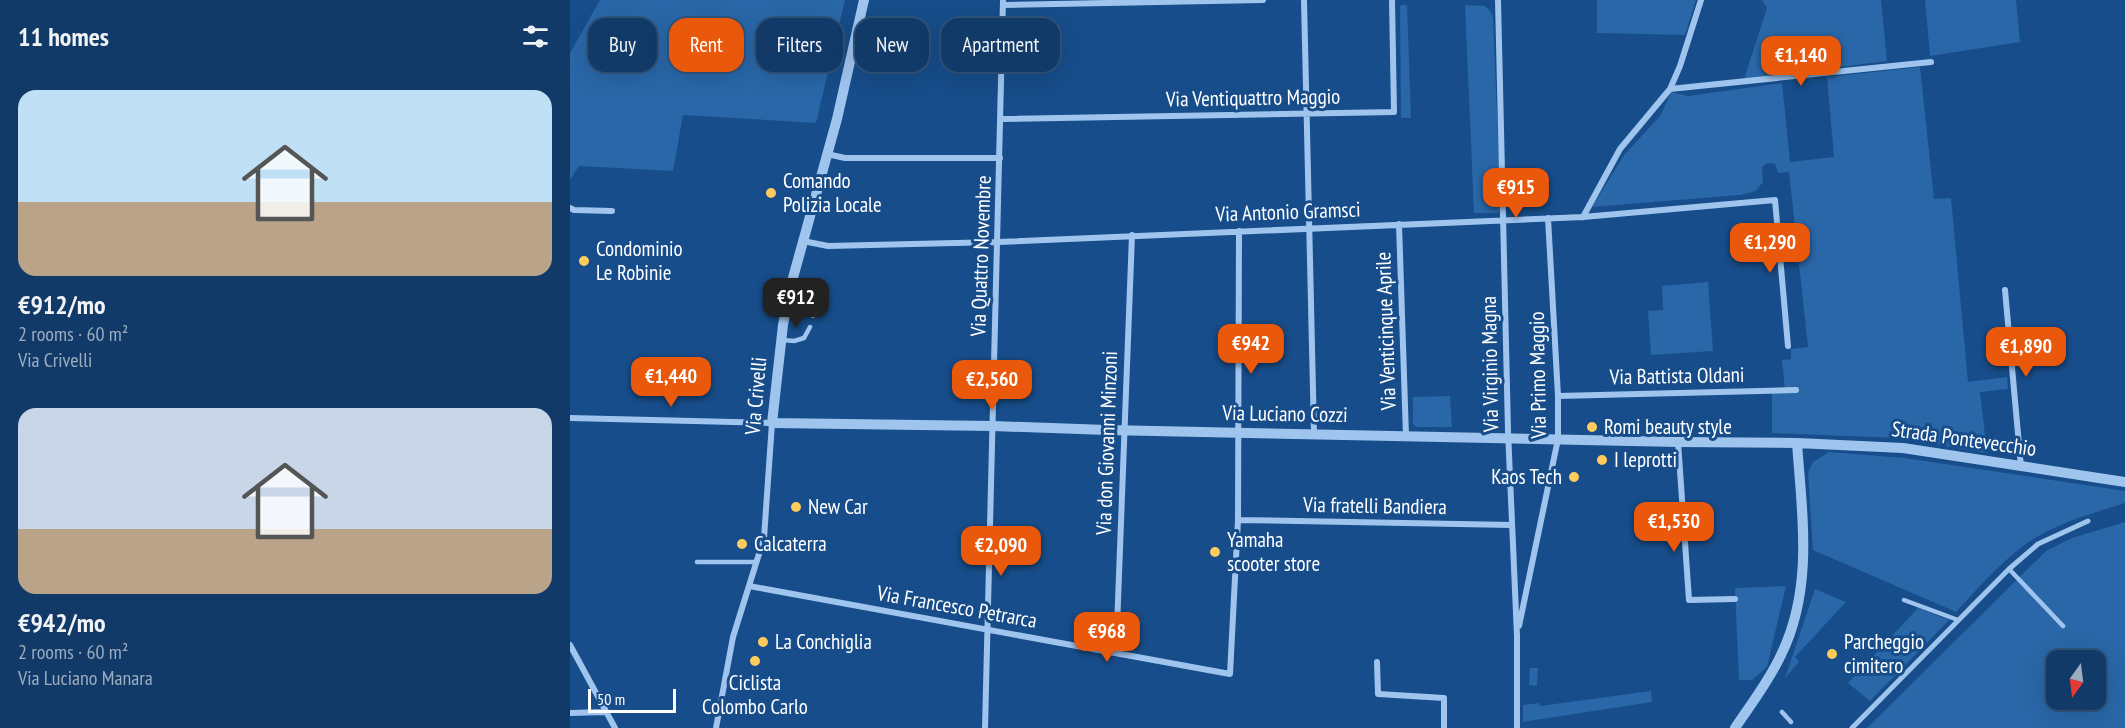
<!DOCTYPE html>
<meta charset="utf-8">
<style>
body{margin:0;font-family:"PT Sans Narrow",sans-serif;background:#1e4571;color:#f1f3f6;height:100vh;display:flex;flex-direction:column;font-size:22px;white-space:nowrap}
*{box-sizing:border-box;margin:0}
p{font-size:20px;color:#9cadc0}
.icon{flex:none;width:33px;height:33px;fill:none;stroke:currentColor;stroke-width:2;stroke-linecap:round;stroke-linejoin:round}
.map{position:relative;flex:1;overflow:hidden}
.details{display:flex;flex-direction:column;background:#113a68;width:570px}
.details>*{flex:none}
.guide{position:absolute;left:18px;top:18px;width:570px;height:54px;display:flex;gap:12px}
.needle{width:39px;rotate:194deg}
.fabs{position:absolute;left:1476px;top:650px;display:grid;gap:12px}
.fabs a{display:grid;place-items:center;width:60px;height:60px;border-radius:12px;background:#113a68;box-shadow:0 6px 24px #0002,0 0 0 2px #30547c;font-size:30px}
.scale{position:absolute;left:18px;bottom:15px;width:88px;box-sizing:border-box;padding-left:6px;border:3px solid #fff;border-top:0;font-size:16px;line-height:21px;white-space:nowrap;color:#fff;-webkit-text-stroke:4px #174d8a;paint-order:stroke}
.price{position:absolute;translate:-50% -51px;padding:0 14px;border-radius:12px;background:#ea580c;color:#fff;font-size:20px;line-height:39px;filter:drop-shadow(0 2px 3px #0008)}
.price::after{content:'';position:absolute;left:50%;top:36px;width:18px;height:14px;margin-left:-9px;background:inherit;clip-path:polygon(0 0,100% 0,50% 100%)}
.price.current{background:#222;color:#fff}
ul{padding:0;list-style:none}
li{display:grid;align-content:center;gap:12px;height:318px;padding:0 18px}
li span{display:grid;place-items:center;height:186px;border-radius:18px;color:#555}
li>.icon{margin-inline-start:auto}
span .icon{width:108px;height:108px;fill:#fffc;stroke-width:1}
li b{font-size:26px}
h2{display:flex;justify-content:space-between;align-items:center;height:72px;padding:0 18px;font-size:26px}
.chip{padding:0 21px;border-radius:18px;background:#113a68;box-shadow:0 6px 24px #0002,0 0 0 2px #30547c;font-size:21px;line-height:54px}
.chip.current{background:#ea580c;color:#fff}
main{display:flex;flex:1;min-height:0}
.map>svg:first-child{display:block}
.green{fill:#2967a8;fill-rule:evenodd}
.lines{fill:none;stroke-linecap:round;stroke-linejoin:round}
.service{stroke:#9fc5ee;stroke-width:4.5}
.pedestrian{stroke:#9fc5ee;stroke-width:5}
.minor{stroke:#9fc5ee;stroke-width:6}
.tertiary{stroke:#9fc5ee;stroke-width:10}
.poi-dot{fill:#ffcb5c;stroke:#174d8a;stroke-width:2}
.labels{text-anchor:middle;stroke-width:6;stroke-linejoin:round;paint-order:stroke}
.street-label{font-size:21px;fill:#fff;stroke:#174d8a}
.poi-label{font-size:21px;fill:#fff;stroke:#174d8a;text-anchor:start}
</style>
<main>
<section class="details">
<h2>11 homes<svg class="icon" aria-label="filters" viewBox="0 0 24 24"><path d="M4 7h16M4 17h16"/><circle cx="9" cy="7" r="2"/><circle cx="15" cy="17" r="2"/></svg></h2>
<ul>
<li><span style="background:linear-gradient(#bfe0f5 60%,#b9a48a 0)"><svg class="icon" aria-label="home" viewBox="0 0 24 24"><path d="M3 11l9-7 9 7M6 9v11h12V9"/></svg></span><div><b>€912/mo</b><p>2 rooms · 60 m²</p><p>Via Crivelli</p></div></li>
<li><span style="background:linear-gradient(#c9d6e8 65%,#b9a48a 0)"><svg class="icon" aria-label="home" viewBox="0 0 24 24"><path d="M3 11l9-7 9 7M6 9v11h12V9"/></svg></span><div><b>€942/mo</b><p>2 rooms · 60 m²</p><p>Via Luciano Manara</p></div></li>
</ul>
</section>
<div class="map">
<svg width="1555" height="728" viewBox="0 0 1555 728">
<rect width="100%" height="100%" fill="#174d8a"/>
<path class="green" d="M30,0H275L246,123L113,115L103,171L9,166L0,180V53Z
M1027,0H1126L1115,35L1027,33Z
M1192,0H1311L1317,61L1174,79L1197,8Z
M1355,0H1446L1450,42L1360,56Z
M832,5H837L841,118H831L830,6Z
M895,5L915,6L921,12L923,17L931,209L928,213H904Z
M1350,67L1364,199L1381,198L1398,382L1437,377L1438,389L1410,392L1417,453L1327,438L1202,433V393L1215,391L1212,360L1221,359V349L1238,347L1219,172L1208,173L1205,164L1198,163L1192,167L1193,182L1186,191L1170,195L1022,207L1054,155L1091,115L1101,92L1118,96L1212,83L1220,162L1264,157L1257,77Z
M1138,282L1143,351L1081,355L1078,311L1093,310L1092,286Z
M880,396L882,427H846L843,424V397Z
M1259,452L1335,458L1555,491V503C1523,513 1484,524 1456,544C1430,563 1408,588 1386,612L1243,550L1238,472L1243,462Z
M1555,522V728H1297L1476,551L1502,538ZM1486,660H1526V699H1486Z
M1216,586L1197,667L1182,680H1169L1165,588Z
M1245,589L1276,602L1225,657L1229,662L1215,678Z
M1348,608L1379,620L1300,701L1278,683Z
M960,668H968L967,686L959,685Z
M1081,691L1082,702L953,722V705L969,703L970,706Z"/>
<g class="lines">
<path class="service" d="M219,295L239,300L244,309L243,316
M213,340L224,341L234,338L240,327
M127,562H187
M1439,569L1493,626
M1334,600L1388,620
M1212,712L1221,722"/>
<path class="pedestrian" d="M1282,728L1439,569L1468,544L1518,521"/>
<path class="minor" d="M734,0L744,434
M928,0L938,431L947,636V728
M433,5L693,0
M1100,89L1361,62
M431,119L824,112L822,0
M257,154L275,158H430
M0,208L4,210L42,211
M1013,217L1050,149L1100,89L1110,66L1131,0
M829,224L836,436
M233,241L258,246L428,242L1013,217L1205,200L1218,346
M1435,290L1451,467
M988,396L1226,390
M0,418L202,423L194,538L163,637L146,728
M1108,442L1119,600L1165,599
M668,520L942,525
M179,586L660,674L668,520L669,231
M949,626L988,439V396L978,218
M0,645L45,728
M546,653L562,235
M807,662L808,694L874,698V728
M0,713L35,712
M415,728L433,0"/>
<path class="tertiary" d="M294,0L267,119L221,285L213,325L202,423L423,426L537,430L1108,442L1227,443L1333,448L1555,482
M1165,728C1181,704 1199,681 1211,655C1244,588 1232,514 1227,443"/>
</g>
<g class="poi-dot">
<circle cx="201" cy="193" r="6"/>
<circle cx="14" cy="261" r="6"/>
<circle cx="1022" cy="427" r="6"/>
<circle cx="1032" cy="460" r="6"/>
<circle cx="1004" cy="477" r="6"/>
<circle cx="226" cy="507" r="6"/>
<circle cx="172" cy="544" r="6"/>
<circle cx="645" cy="552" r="6"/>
<circle cx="193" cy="642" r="6"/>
<circle cx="1262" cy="654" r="6"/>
<circle cx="185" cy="661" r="6"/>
</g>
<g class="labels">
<g class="street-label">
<text transform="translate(683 98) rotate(-1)" y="7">Via Ventiquattro Maggio</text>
<text transform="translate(718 212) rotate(-2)" y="7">Via Antonio Gramsci</text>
<text transform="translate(411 256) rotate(-88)" y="7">Via Quattro Novembre</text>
<text transform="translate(816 331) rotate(-92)" y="7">Via Venticinque Aprile</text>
<text transform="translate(920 364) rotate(-91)" y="7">Via Virginio Magna</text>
<text transform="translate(968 375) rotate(-91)" y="7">Via Primo Maggio</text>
<text transform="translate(1107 376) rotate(-1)" y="7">Via Battista Oldani</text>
<text transform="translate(186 396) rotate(-85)" y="7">Via Crivelli</text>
<text transform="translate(715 414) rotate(1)" y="7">Via Luciano Cozzi</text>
<text transform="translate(1394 439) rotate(8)" y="7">Strada Pontevecchio</text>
<text transform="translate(537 443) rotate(-88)" y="7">Via don Giovanni Minzoni</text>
<text transform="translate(805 506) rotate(1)" y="7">Via fratelli Bandiera</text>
<text transform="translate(387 607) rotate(10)" y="7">Via Francesco Petrarca</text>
</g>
<g class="poi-label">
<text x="213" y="188">Comando<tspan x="213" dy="24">Polizia Locale</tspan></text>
<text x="26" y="256">Condominio<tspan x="26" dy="24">Le Robinie</tspan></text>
<text x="1034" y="434">Romi beauty style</text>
<text x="1044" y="467">I leprotti</text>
<text x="992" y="484" text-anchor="end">Kaos Tech</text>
<text x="238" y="514">New Car</text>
<text x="657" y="547">Yamaha<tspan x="657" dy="24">scooter store</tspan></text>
<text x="184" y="551">Calcaterra</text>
<text x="205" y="649">La Conchiglia</text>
<text x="1274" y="649">Parcheggio<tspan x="1274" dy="24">cimitero</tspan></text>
<text x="185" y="690" text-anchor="middle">Ciclista<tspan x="185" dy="24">Colombo Carlo</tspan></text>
</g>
</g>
</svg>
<div class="fabs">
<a><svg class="needle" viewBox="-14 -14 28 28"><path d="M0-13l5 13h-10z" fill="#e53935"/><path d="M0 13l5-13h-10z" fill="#9cadc0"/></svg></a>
</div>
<div class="scale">50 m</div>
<b class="price" style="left:1231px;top:87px">€1,140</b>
<b class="price" style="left:946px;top:219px">€915</b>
<b class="price" style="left:1200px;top:274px">€1,290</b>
<b class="price current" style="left:226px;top:329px">€912</b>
<b class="price" style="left:681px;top:375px">€942</b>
<b class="price" style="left:1456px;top:378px">€1,890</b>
<b class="price" style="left:101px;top:408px">€1,440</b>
<b class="price" style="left:422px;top:411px">€2,560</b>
<b class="price" style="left:1104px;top:553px">€1,530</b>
<b class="price" style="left:431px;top:577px">€2,090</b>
<b class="price" style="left:537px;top:663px">€968</b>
<div class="guide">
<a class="chip">Buy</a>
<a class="chip current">Rent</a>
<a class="chip">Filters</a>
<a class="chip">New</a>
<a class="chip">Apartment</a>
</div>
</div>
</main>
